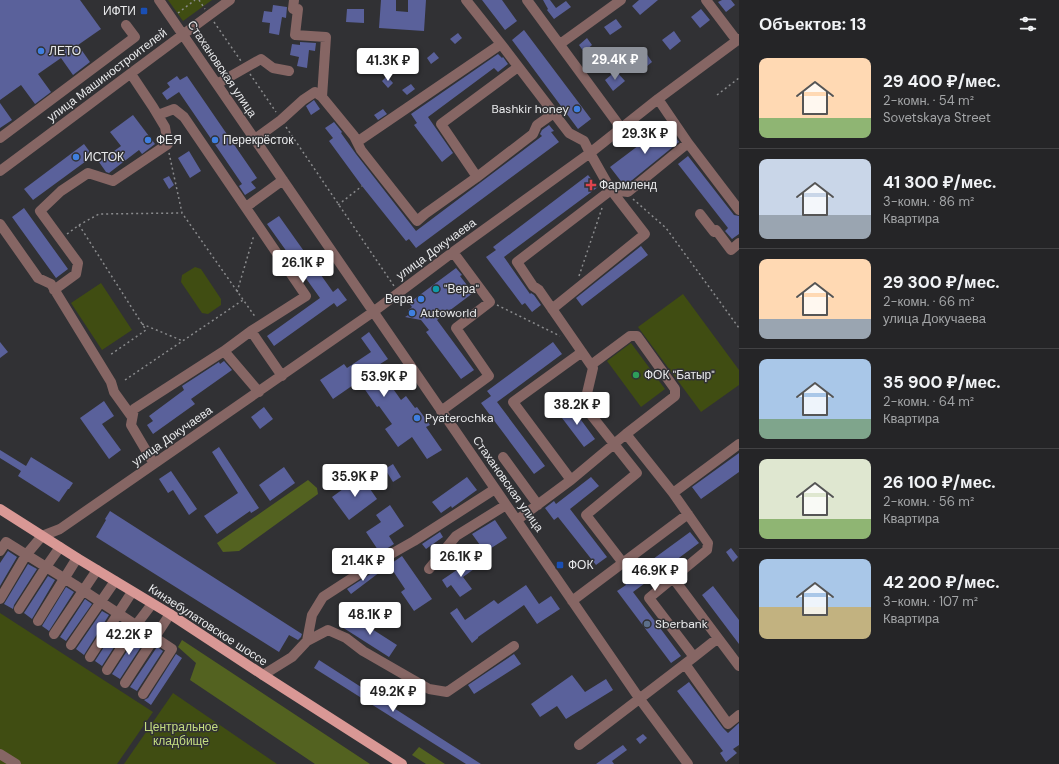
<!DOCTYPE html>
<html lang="ru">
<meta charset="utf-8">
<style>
body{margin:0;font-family:"DM Sans",sans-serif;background:#2d2d2f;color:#f1f3f6;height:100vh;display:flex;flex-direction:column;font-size:15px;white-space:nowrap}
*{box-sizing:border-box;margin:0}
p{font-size:13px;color:#a3a5a7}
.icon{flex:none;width:22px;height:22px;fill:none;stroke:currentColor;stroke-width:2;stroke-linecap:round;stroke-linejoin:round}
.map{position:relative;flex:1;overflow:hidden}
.panel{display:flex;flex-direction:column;background:#252527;width:320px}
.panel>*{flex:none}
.price{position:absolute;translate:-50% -34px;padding:0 9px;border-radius:4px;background:#fff;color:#222;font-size:13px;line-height:26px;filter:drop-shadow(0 1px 2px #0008)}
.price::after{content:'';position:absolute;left:50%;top:24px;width:12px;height:9px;margin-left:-6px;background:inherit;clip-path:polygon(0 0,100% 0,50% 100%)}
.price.on{background:#8c9099;color:#fff}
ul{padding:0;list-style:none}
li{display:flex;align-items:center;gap:12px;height:100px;padding:0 20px}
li+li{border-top:1px solid #424244}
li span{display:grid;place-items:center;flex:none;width:112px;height:80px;border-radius:8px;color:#555}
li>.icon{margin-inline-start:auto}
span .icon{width:48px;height:48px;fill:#fffc;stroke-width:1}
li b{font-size:17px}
h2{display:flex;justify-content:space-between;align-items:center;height:48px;padding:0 20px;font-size:17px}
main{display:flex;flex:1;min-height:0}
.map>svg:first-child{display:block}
.green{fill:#404d12}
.forest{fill:#536220}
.building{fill:#5a619b}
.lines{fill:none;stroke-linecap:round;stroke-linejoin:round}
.path{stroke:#8a8b8d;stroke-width:1.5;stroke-dasharray:2 3;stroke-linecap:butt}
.minor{stroke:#866664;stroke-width:10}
.major{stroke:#d99895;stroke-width:10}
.transit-dot{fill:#1a4fb4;stroke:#313134;stroke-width:1.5}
.shop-dot{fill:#3f7fe0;stroke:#313134;stroke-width:1.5}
.health-dot{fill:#e0444e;stroke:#313134;stroke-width:1.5}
.culture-dot{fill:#0f9aa8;stroke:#313134;stroke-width:1.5}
.leisure-dot{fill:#2e9e5b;stroke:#313134;stroke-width:1.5}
.service-dot{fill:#5c6f8a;stroke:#313134;stroke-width:1.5}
.labels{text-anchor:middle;stroke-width:3;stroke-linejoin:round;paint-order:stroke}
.poi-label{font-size:12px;fill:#e8e9eb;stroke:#313134;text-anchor:start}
.street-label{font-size:12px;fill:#e8e9eb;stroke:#313134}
.park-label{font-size:12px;fill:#c4dd80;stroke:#313134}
</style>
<main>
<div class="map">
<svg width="739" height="764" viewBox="0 0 739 764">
<rect width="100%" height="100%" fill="#313134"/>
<path class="green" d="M168,0H212L183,21Z
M195,267L201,269L221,299V305L208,314L202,313L181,282L182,275Z
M101,283L132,330L102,350L71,303Z
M683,294L739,370V385L701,412L638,327Z
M631,343L665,389L641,407L607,361Z
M0,613L153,712L117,764H0Z
M173,693L277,764H124Z"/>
<path class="forest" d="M308,480L317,488L318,494L239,551L223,552L217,543Z
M182,640L370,764H315L190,680L196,663L178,647Z
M419,747L445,764H426L412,755Z"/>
<path class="building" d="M0,0H80L101,29L78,45L90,62L73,75L61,58L38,74L51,92L35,104L21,85L0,100Z
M381,0H396V11L408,12V0H426L424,31L379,28Z
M482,0H502L517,21L505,30Z
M543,0H550L556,8L566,1L571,7L554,19L547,10L548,9Z
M639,0H658L640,15L632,6Z
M722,0H731L735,5L726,12L718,2Z
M273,5L287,7L286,18L282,17L279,35L269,33L270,23L262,22L264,11L272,12Z
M347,9H364V23L346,22Z
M701,9L710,20L700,28L691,17Z
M616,19L622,27L610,35L604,27Z
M524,30L591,119L578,129L512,40Z
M674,31L681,41L670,50L662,40Z
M458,33L462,38L455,44L450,39Z
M587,38L592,45L584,52L579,45Z
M300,42L316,43L315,51L309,50L307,68L297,66L299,57L290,55L292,44L300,45Z
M434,52L439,58L431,64L427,58Z
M646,53L652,62L646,67L639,58Z
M372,54L378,61L372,66L366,59Z
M498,54L502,58L503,57L508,64L498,72L494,68L428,117L453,153L442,162L414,125L417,123L411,114Z
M616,71L625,81L613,91L605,80Z
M177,76L180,80L187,76L257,178L251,182L256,188L245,195L239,186L242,184L179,92L167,100L162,93L170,87L167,83Z
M387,76L393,83L388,88L382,81Z
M411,84L415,89L407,95L402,90Z
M314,100L320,109L311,115L306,106Z
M0,103L12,120L0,128Z
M383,109L387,114L378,120L374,115Z
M133,115L155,144L142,154L139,150L109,173L106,172L99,162L121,146L110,132Z
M334,122L342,132L341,133L356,154L416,231L542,136L540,134L542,130L549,125L554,131L551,132L559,142L416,248L409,239L406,241L362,186L329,141L333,138L325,128Z
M667,124L679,142L631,181L626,185H624L610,167Z
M84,144L93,156L33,200L24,189Z
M189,151L201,171L190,178L178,158Z
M688,156L734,215L739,216V234L732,239L725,231L728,228L678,164Z
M588,175L598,187L504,257L530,294L531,293L534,295L541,305L532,312L525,303L522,305L486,257L496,250L493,247Z
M169,176L174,185L169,189L163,179Z
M24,208L68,269L56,278L12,217Z
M279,216L333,292L338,288L347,300L337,307L334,303L274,346L267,336L320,298L267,224Z
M641,246L648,255L582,306L576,298Z
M456,268L462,275L460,276L473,293L437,320L474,370L461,379L426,332L429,330L421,320L405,317L410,314L408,310L412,307L409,303Z
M369,332L388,359L377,366L401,400L406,396L415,408L417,407L430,425L426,427L442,450L427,459L412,437L398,447L385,429L392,424L379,406L377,407L359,381L333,399L320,380L344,364L347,368L371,352L361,338Z
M0,342L8,352L0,358Z
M553,342L562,354L497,402L545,466L534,474L481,403L491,396L487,391Z
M224,361L232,370L191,399L195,404L153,434L147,425L153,421L149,416L184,390L182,386L219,362L220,364Z
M104,401L114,416L102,424L121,450L109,459L80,418Z
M570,405L595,439L584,447L559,414Z
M264,407L273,419L260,429L251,417Z
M219,447L259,508L251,513L250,511L217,534L204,516L238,493L212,452Z
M0,450L26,466L31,457L73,483L69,489H68L59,502L18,476L21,471L0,458Z
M739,453V472L701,499L692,487Z
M393,464L401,477L393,482L385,469Z
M284,467L295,483L270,501L259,485Z
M171,471L197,509L189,515L173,490L168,493L159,479Z
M361,476L377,499L349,520L332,497Z
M467,477L477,490L452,508L451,506L441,513L432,502Z
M591,477L599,486L570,509L607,557L596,565L558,517L554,520L545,508L554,501L556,504Z
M390,505L404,526L389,536L394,544L380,553L366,532L381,522L376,515Z
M110,511L302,634L301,637L298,640L289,635L279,652L96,537L106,520L105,519Z
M495,520L507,538L485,552L472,534Z
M440,532L443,537L426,549L422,544Z
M690,532L699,543L633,592L681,656L671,663L617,591L626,585L623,581Z
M731,548L738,557L733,562L726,552Z
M8,551L17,557L0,586V563Z
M402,556L432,599L414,611L401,592L405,589L389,565Z
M476,557L481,564L463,577L472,589L460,597L451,585L447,588L442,580Z
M28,564L37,569L14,605L13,609L4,604Z
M378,569L380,572L351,594L347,589Z
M48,576L55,580L32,619L24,613Z
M526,585L539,604L551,596L560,609L537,624L524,605L478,637V638L472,643L450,613L457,608L465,620L494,600L498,604Z
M713,586L739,620V644L702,595Z
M66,587L74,592L49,631L42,626Z
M85,599L92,604L66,641L60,637Z
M102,611L109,615L84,655L76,649Z
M350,615L397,645L389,657L342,627Z
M120,622L127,627L102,666L95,661Z
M138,634L146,639L120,679L112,674Z
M157,647L163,651L137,691L130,687Z
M176,654L182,658L151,705L144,700L148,698Z
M514,654L521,664L474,694L468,685Z
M319,660L481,764H466L314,668Z
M572,675L585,692L606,679L613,690L566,719L557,706L540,717L531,704Z
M689,682L723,728L728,733L739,723V745L733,749L737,753L726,762L720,753L723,751L677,691Z
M643,734L647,738L640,744L636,739Z
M623,745L627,750L612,761L614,764H596Z"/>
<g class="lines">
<path class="path" d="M199,0L205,9
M178,13L195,0
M214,22L241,61
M250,74L276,112
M717,95L739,78
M286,127L394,286
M169,153L182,213L256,318
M633,199L666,228L739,328
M338,205L362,186
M79,225L146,330L110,355
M67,234L79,225L99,214L182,213
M579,276L602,208
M237,292L254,235
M497,305L560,336
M142,324L183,341
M125,380L243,300"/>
<path class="minor" d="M159,0L639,698L688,764
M294,0L293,9H298L295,35L326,37L322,97
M466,0L501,44L569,133L584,141L590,153
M527,0L621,128
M706,0L737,41
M560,44L621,0
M217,84L261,59L273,68L289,71
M658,99L688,143
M158,115L174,109L184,117L306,296L251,331
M0,138L135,37L126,25
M255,139L281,120L303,100L315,92L322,97L354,136L361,150L417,221L425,214L477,177L533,134L537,125L554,113
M357,142L501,44
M0,171C77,114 153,56 230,0
M477,177L441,124L518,67
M246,207L283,180
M700,214L714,232L716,230L731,250L739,243
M0,224L38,278L51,284L111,382L114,392L132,417
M54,290L76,274L78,263L40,211L61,191L88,173L113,181L168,144L165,127L153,107L131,74
M552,309L645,234L611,190L590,153
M224,351L251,331L282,376
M591,365L630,336H637L675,389V396L626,434
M441,411L489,376L456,328L490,302L453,252
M503,457L538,505
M154,464L131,425L134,409L224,351L259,392
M571,480L513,402L582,352
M673,493L739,444
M517,520L571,480L626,434L673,493L708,543L707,550L649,598L694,657
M0,551L6,542L75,585L172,649L143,694
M623,563L586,515L637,473L584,406L593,368L539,290L533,286L517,262L611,190L628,192L688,143L739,210
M429,569L456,536L506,505
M673,578L739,666
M0,599L26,555L42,536L60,529L373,312L453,252L590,153L658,99L739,39
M572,601L688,514
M19,609L46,567L60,547
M38,621L77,558
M54,634L97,570
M307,641L328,630L346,638L363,651L429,689L447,692L514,646
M71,645L115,581
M90,657L132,592
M685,664L728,724L739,715
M107,670L136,625L152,604
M263,675L292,657L307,641L312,615L323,597L377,562L414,541L495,489
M125,683L170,614
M579,745L694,657L718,638
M0,754L16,764"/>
<path class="major" d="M0,509L77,558L170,614L263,675L402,764"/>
</g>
<g class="transit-dot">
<rect x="140" y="7" width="8" height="8" rx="2"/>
<rect x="556" y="561" width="8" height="8" rx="2"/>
</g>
<g class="shop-dot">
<circle cx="41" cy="51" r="4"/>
<circle cx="577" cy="109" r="4"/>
<circle cx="148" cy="140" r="4"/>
<circle cx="215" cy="140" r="4"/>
<circle cx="76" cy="157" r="4"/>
<circle cx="421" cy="299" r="4"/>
<circle cx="412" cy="313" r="4"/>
<circle cx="417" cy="418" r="4"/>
</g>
<path class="health-dot" d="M589 179h4v4h4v4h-4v4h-4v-4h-4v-4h4z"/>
<circle class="culture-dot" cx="436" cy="289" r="4"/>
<circle class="leisure-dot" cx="636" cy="375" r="4"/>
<circle class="service-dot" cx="647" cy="624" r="4"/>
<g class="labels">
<g class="poi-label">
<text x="136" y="15" text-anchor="end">ИФТИ</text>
<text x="49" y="55">ЛЕТО</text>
<text x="569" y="113" text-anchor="end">Bashkir honey</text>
<text x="156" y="144">ФЕЯ</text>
<text x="223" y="144">Перекрёсток</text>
<text x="84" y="161">ИСТОК</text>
<text x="599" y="189">Фармленд</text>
<text x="444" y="293">"Вера"</text>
<text x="413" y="303" text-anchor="end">Вера</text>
<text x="420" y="317">Autoworld</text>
<text x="644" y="379">ФОК "Батыр"</text>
<text x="425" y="422">Pyaterochka</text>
<text x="568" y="569">ФОК</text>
<text x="655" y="628">Sberbank</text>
</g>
<g class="street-label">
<text transform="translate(222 69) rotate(56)" y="4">Стахановская улица</text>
<text transform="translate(107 75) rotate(-37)" y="4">улица Машиностроителей</text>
<text transform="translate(436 249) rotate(-36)" y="4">улица Докучаева</text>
<text transform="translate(172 436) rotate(-35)" y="4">улица Докучаева</text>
<text transform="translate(508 484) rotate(55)" y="4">Стахановская улица</text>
<text transform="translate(208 625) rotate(33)" y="4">Кинзебулатовское шоссе</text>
</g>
<g class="park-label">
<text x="181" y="731">Центральное<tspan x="181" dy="14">кладбище</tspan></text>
</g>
</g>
</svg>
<b class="price on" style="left:615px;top:81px">29.4K ₽</b>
<b class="price" style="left:388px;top:82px">41.3K ₽</b>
<b class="price" style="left:645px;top:155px">29.3K ₽</b>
<b class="price" style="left:303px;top:284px">26.1K ₽</b>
<b class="price" style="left:384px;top:398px">53.9K ₽</b>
<b class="price" style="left:577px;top:426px">38.2K ₽</b>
<b class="price" style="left:355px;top:498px">35.9K ₽</b>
<b class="price" style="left:461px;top:578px">26.1K ₽</b>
<b class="price" style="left:363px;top:582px">21.4K ₽</b>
<b class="price" style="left:655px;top:592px">46.9K ₽</b>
<b class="price" style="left:370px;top:636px">48.1K ₽</b>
<b class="price" style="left:129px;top:656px">42.2K ₽</b>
<b class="price" style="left:393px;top:713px">49.2K ₽</b>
</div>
<section class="panel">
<h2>Объектов: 13<svg class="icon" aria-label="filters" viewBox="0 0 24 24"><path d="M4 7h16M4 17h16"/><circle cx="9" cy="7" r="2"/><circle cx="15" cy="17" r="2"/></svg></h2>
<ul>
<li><span style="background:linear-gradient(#ffd9b3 75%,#8fb573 0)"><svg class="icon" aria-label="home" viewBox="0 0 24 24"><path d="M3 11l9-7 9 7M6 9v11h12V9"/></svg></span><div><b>29 400 ₽/мес.</b><p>2-комн. · 54 m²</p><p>Sovetskaya Street</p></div></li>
<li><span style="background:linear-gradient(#c9d6e8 70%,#9aa5b1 0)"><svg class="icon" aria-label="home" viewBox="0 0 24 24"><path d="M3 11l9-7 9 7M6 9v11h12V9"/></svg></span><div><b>41 300 ₽/мес.</b><p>3-комн. · 86 m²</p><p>Квартира</p></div></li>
<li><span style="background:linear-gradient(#ffd9b3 75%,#9aa5b1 0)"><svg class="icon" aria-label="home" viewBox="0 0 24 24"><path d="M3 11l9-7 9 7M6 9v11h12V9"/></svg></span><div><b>29 300 ₽/мес.</b><p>2-комн. · 66 m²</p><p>улица Докучаева</p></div></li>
<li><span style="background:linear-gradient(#a9c7e8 75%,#7fa58c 0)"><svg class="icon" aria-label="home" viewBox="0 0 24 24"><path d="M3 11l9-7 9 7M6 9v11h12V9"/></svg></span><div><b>35 900 ₽/мес.</b><p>2-комн. · 64 m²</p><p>Квартира</p></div></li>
<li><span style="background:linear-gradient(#dfe7d0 75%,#8fb573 0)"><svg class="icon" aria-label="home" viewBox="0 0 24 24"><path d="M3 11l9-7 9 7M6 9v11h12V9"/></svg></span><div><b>26 100 ₽/мес.</b><p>2-комн. · 56 m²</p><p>Квартира</p></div></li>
<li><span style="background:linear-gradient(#a9c7e8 60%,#c2b280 0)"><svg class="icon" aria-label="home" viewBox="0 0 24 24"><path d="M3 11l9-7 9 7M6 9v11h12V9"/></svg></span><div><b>42 200 ₽/мес.</b><p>3-комн. · 107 m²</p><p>Квартира</p></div></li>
</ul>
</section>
</main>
